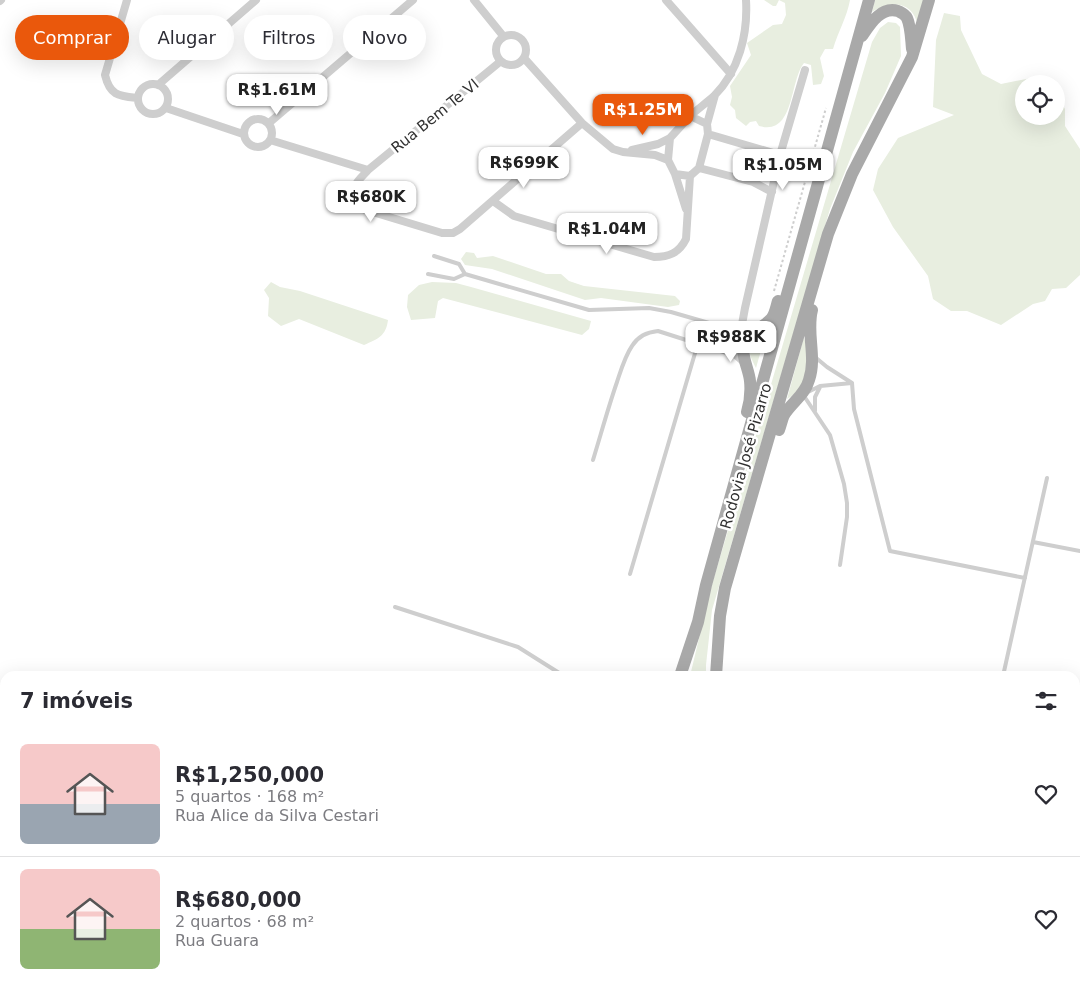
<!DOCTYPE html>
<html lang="pt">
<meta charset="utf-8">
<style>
body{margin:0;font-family:"DejaVu Sans",sans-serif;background:#f2f2f3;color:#2b2b33;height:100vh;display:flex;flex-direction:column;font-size:19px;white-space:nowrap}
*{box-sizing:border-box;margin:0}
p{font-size:16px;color:#7c7c81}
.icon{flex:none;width:28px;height:28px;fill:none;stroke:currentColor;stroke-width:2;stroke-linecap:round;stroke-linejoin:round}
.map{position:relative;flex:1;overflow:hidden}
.details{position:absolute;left:0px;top:671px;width:1080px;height:321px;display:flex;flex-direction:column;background:#fff;border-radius:15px 15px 0 0;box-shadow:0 5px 20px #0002}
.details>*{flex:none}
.top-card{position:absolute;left:15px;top:15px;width:500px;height:45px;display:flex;gap:10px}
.controls{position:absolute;left:1015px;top:75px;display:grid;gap:10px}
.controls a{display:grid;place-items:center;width:50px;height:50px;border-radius:50%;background:#fff;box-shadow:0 5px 20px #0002;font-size:25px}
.price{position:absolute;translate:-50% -42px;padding:0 11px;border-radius:10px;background:#fff;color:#222;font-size:16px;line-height:32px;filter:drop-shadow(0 1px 2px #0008)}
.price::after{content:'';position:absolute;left:50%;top:30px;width:15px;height:11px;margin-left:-8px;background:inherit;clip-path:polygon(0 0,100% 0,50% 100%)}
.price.on{background:#ea580c;color:#fff}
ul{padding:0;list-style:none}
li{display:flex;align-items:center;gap:15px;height:125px;padding:0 20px}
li+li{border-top:1px solid #e1e1e2}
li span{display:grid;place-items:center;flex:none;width:140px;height:100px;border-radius:8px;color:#555}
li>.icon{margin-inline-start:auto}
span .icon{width:60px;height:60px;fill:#fffc;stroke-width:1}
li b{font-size:21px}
h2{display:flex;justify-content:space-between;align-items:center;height:60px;padding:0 20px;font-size:21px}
.pill{padding:0 18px;border-radius:22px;background:#fff;box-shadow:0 5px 20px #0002;font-size:18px;line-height:45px}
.pill.on{background:#ea580c;color:#fff}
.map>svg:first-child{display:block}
.green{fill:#e8eee0}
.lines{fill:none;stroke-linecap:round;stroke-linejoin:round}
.path{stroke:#cecece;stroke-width:2;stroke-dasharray:2.5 2.5;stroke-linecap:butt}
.lane{stroke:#cecece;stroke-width:4}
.street{stroke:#cecece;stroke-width:8}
.primary{stroke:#a9a9a9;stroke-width:12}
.labels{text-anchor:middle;stroke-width:5;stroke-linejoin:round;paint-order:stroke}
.street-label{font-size:15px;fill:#313131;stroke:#fff}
</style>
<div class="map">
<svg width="1080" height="992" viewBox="0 0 1080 992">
<rect width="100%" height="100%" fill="#fff"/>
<path class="green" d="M764,0H850C847,17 838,32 833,49H825L820,58L824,76L821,84L813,85L811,65L804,63C789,82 795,136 759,126L756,121L750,122L746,126L736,118L735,110L730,105L732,97L730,86L751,55L747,43L773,25L782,24L786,15L785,3L779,0L776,6H773Z
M875,0H925L918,26C913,1 891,0 872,12Z
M944,13L960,16L961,30L982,74L1001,84L1036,77L1048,84H1024V116H1056V92L1065,109V126L1080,149V275L1066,288L1052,289L1045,301L1033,304L1001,325L967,311H951L933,299L928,276L893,227L873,190L878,169L898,138L954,115L933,107L936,40Z
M888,22L896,23L900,27L901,56L885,93L853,152L830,209L712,610L706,665V676H690L711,588L872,42L880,28Z
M466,252L474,253L477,258L493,256L546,274H561L569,281L584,286L675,296L680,301L679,305L668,307L601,298L585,300L492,269L465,265L461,259Z
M271,282L280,287L300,291L388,320C386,336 378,339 364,345L299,319L281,326L268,316L269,298L264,290Z
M432,282L456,283L471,287L591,321L589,329L582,335L443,298L438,301L435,318L411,320L407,307L408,295L419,285Z
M767,329L756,368C744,345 747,343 767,329Z
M804,337C806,346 810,357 809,366C808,378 797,394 787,399Z
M0,874L5,877L6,988L0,991Z
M465,988H615L624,992H457Z
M635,988H734L724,992H648Z
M751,988H895L904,992H746Z"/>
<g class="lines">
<path class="path" d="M774,291L826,108"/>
<path class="lane" d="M434,256L459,264L465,274
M428,274L454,279L465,274L589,310L649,308L671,312L740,332
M815,357L827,367L852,383
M852,383L854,409L890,551L1025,578
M808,392L820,386L852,383
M804,396L830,435L844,484L847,503V517L840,565
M815,411V397L820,387
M593,460C601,434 608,408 617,382C621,370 625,356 632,346C638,336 647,332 658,331L733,355L742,363
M1033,542L1080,551
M630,574L698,343
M395,607L518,647L564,676
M1003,676L1047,478
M1075,702L1080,703
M1075,720L1080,721
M1075,890L1080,891
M1075,918L1080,920"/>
<path class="street" d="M127,0L105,75C110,96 119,96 138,98
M474,0L504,37
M666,0L731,74
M0,1L1,0
M496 50a15 15 0 1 1 30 0a15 15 0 1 1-30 0Z
M524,58L582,123L613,149L623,152L655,155L668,160L675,174L690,176L699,168L708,134L707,124L690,116L670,138L668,160
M501,61L368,170C357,182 351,185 354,203L360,208L366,210L442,233H453L460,229L582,123
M138 99a15 15 0 1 1 30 0a15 15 0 1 1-30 0Z
M158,85L256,0
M166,108L243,134
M690,116C698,109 706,103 714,96C739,71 748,34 746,0
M244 133a14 14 0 1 1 28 0a14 14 0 1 1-28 0Z
M269,123L413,0
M707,124L715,95
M708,134L780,155
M270,140L368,170
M632,150L658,144L670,138
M699,168L753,182L772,192
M675,174L686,209
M493,201L514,216L654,257C669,257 679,253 686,239L690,176
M740,356L738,346L745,308L780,155L805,70"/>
<path class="primary" d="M862,36C870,24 881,6 898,11C902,13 905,14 907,18C911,27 911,39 912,49
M747,412C750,402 751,391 750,381C749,369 740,355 745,343C750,331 763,328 771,319C775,315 776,307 778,301
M779,430C781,425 782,419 784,415C792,402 805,395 809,380C817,357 806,333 812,310
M680,676L698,622L706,585L869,0
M716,676L720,616L725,588L828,234L852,174L912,57L929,0
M626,988L634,992
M908,988L917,992
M441,992L451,988
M732,992L741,988"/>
</g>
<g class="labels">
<g class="street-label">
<text transform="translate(435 116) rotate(-39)" y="5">Rua Bem Te VI</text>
<text transform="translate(746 456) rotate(-74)" y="5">Rodovia José Pizarro</text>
</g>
</g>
</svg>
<div class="controls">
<a><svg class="icon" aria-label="locate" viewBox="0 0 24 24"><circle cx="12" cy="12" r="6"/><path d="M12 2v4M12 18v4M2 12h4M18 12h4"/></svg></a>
</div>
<b class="price" style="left:277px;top:116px">R$1.61M</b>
<b class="price on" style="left:643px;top:136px">R$1.25M</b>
<b class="price" style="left:524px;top:189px">R$699K</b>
<b class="price" style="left:783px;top:191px">R$1.05M</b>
<b class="price" style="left:371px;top:223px">R$680K</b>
<b class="price" style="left:607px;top:255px">R$1.04M</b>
<b class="price" style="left:731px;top:363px">R$988K</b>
<div class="top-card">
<a class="pill on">Comprar</a>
<a class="pill">Alugar</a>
<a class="pill">Filtros</a>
<a class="pill">Novo</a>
</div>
<section class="details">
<h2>7 imóveis<svg class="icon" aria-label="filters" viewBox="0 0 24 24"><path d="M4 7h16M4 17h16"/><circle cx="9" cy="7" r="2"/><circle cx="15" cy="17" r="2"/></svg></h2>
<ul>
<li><span style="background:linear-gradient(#f6c9c9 60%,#9aa5b1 0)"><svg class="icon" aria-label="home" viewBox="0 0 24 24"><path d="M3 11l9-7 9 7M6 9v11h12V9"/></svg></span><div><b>R$1,250,000</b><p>5 quartos · 168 m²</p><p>Rua Alice da Silva Cestari</p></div><svg class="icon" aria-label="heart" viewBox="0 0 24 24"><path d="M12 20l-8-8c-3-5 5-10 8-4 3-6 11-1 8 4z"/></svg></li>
<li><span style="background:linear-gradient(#f6c9c9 60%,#8fb573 0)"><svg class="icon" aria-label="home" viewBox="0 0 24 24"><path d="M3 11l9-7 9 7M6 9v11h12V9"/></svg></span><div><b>R$680,000</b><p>2 quartos · 68 m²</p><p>Rua Guara</p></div><svg class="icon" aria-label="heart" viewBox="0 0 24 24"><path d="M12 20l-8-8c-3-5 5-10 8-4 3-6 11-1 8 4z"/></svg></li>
</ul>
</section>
</div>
